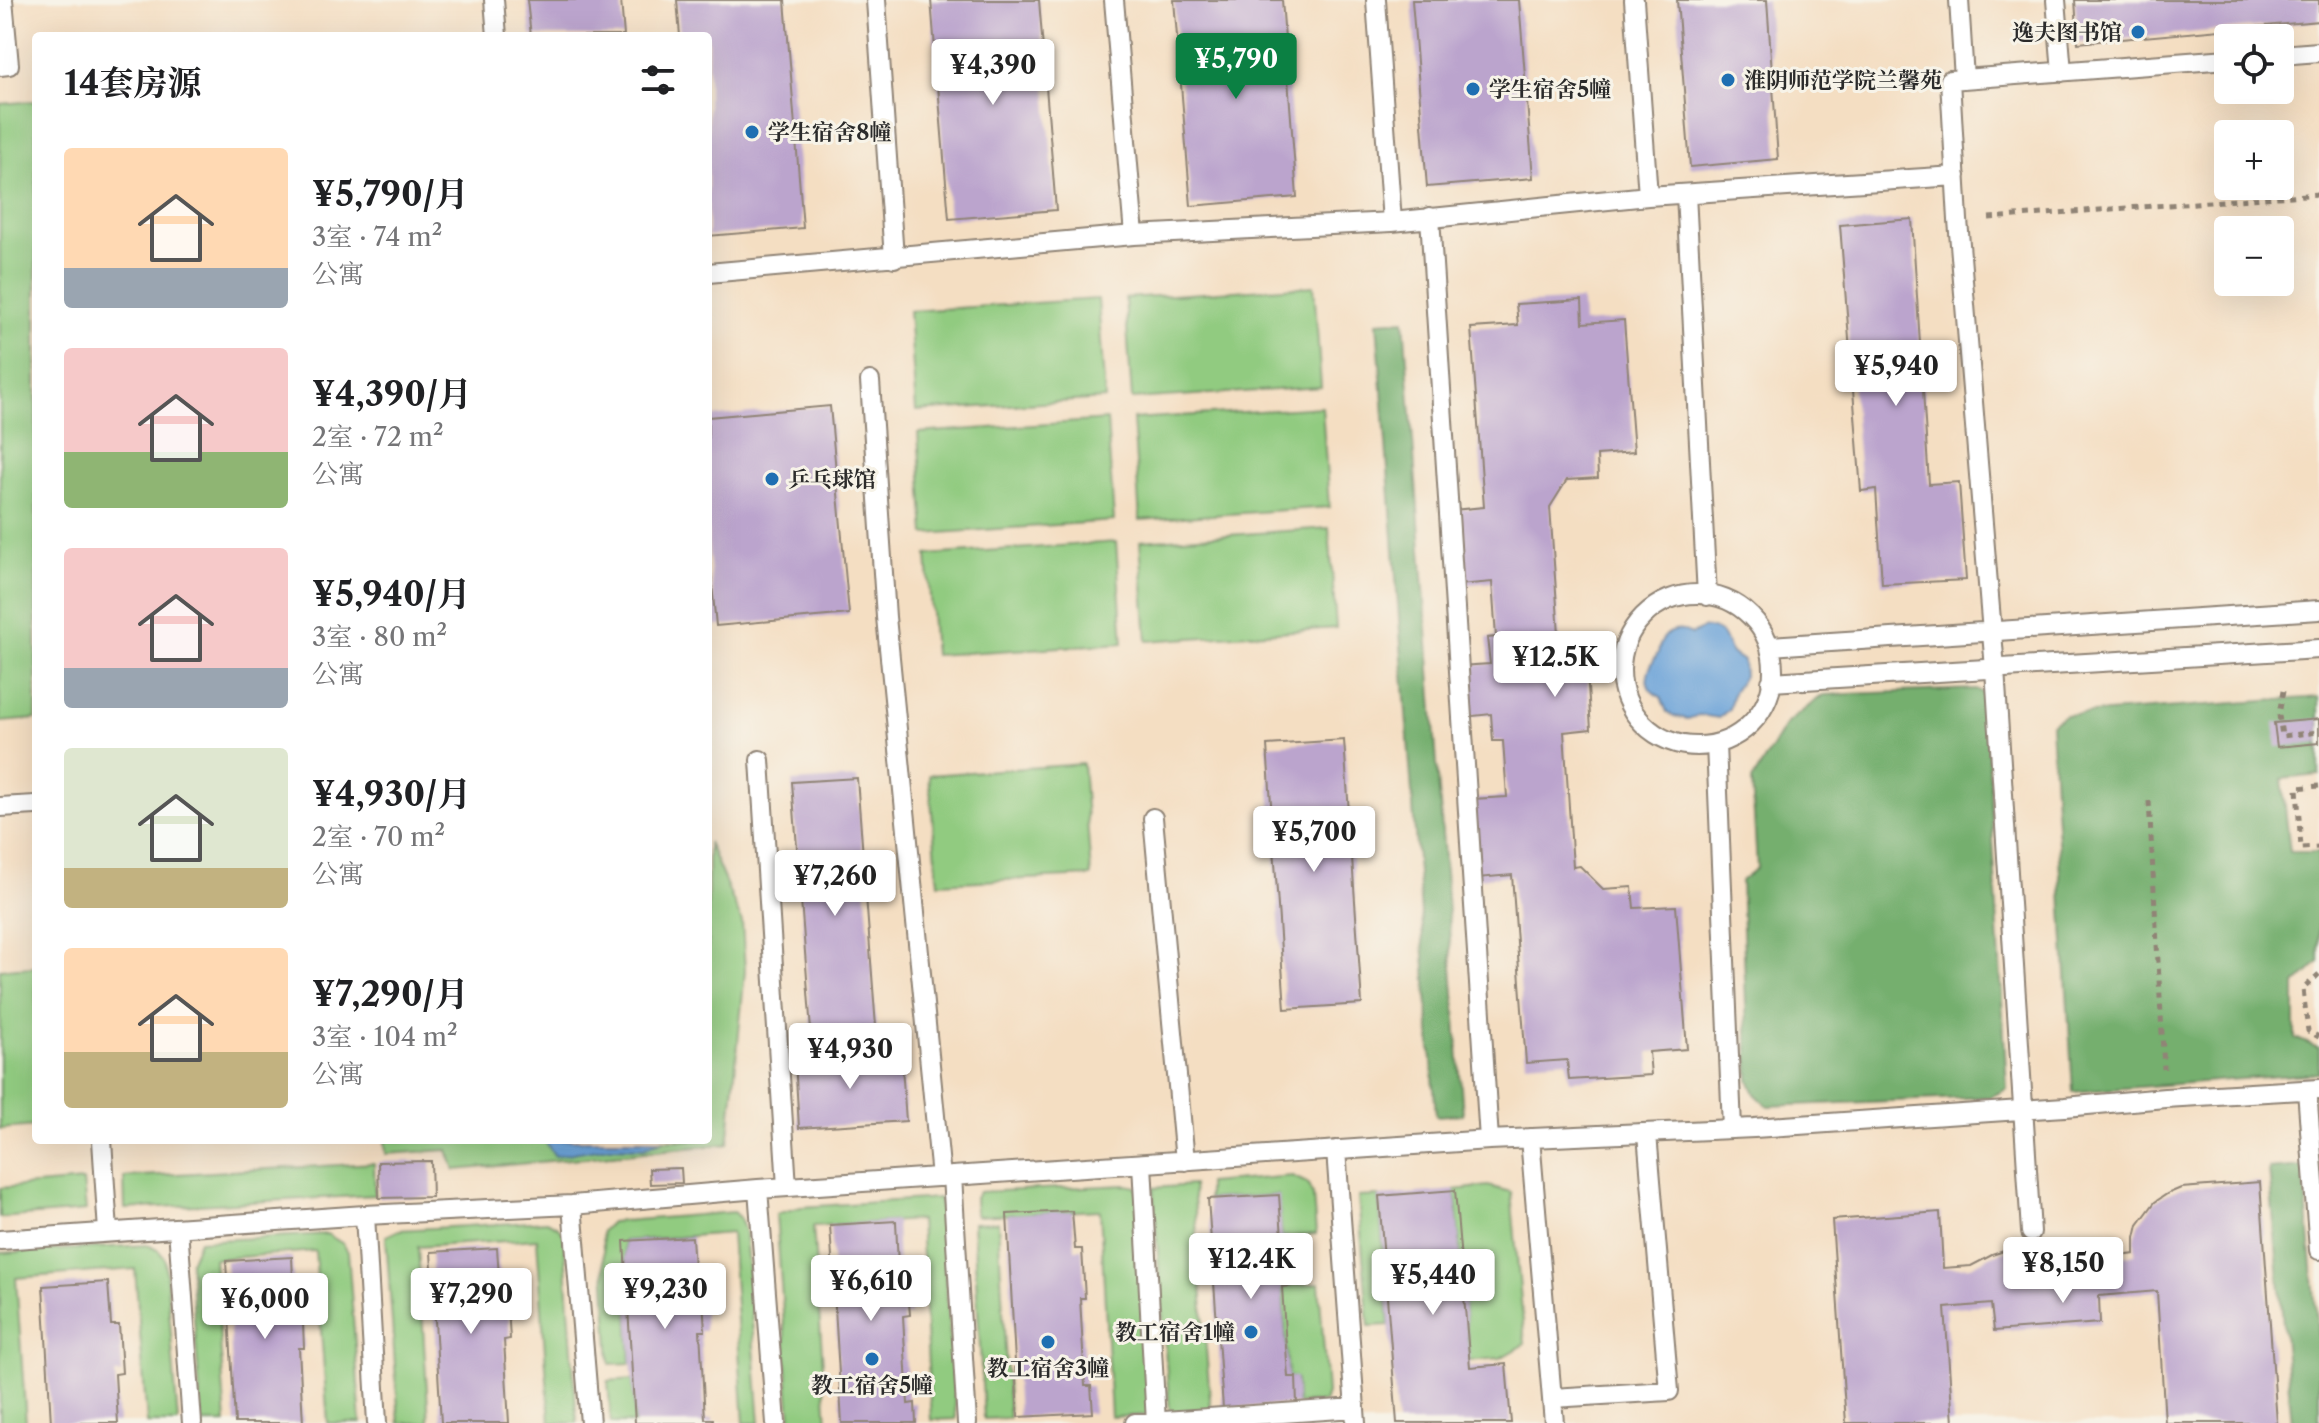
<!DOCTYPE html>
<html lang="zh">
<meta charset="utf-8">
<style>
body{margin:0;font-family:"Libre Caslon Text","Noto Serif SC",serif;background:#f2f2f2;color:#202124;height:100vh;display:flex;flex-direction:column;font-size:30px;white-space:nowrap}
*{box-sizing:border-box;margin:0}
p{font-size:26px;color:#757577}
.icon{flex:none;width:44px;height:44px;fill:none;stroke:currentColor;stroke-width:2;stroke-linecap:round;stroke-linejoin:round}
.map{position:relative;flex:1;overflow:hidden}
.side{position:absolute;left:32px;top:32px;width:680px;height:1112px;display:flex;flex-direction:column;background:#fff;border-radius:8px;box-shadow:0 8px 32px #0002}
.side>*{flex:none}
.buttons{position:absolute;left:2214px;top:24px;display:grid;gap:16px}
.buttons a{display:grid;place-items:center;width:80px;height:80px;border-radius:8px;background:#fff;box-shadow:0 8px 32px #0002;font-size:40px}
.price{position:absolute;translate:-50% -68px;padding:0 18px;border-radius:8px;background:#fff;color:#222;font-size:26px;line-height:52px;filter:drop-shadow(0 2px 4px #0008)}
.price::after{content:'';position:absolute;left:50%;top:48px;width:24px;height:18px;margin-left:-12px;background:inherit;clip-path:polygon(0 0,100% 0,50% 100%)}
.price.active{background:#0b8043;color:#fff}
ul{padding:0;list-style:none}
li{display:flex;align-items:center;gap:24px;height:200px;padding:0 32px}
li span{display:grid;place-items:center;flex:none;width:224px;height:160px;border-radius:8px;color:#555}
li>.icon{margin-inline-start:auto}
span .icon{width:96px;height:96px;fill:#fffc;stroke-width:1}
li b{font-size:34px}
h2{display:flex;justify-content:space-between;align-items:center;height:96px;padding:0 32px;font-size:34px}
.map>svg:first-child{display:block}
.green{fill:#91cb80;stroke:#5e7b56;stroke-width:2}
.forest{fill:#74af6e;stroke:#506d4c;stroke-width:2}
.water{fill:#6aa2d8;stroke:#4a6682;stroke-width:2}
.building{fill:#bba4cd}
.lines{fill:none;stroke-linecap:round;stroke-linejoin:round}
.service-casing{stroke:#908476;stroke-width:22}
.path{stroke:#908476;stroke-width:5;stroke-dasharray:6 6;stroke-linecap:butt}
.service{stroke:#fff;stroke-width:18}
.poi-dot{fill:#1f6fb2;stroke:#f7f3e8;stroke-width:3}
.labels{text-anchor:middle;stroke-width:6;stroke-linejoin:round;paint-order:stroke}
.poi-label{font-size:22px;font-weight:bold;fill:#2b2b2b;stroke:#f7f3e8;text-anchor:start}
</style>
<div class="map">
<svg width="2319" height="1423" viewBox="0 0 2319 1423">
<rect width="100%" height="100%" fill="#f7f3e8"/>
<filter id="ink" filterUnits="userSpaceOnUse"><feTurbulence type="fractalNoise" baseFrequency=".0125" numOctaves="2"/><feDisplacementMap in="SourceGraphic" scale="16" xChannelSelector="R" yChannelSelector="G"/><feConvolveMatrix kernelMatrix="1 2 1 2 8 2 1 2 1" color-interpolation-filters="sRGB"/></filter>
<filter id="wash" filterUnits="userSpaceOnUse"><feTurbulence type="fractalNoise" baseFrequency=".006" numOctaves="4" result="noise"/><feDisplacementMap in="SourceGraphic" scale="32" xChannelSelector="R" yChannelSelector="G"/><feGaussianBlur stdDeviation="1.8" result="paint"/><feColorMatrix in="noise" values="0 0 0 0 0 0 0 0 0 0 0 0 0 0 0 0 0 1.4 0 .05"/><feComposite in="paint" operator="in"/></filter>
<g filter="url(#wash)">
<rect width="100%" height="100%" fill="#f4dec2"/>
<path class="green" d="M36,101V719L0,722V104Z
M1314,286L1321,387L1132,399L1125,298Z
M1098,299L1105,399L916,411L909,311Z
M1322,407L1329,507L1140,520L1133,419Z
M1107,420L1114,521L925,534L918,433Z
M1329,528L1336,628L1147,641L1140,541Z
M1116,542L1123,643L934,655L927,555Z
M1083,764L1091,876L938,883L929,775Z
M708,842L742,922L745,971L728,1144L455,1170L448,1150L386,1154L385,1140H708Z
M36,967V1126L0,1129V969Z
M374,1163L375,1195L125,1209L124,1177Z
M1292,1176L1307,1183L1313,1196L1316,1234L1282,1237L1278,1195L1208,1199V1183Z
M83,1181L86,1211L0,1218V1188Z
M1126,1185L1137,1187L1150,1415L1111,1417L1100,1210L976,1216L975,1198L979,1192Z
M1193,1185L1211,1411L1170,1414L1153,1188Z
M1488,1186L1511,1192L1525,1344L1500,1358L1469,1361L1455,1190Z
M1379,1196L1389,1325L1369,1326L1358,1197Z
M939,1198L956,1419L931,1420L920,1220L813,1226L827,1423H791L776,1214L801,1207Z
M734,1212L740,1219L745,1232L760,1423H744L731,1233L624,1241L631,1363L610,1364L602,1231L611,1222Z
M547,1221L558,1227L564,1235L577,1423H550L537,1239L418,1247L429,1423H399L386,1236L399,1230Z
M998,1222L1009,1418L984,1419L973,1223Z
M327,1234L343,1244L348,1252L361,1423H328L315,1251L214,1259L226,1423H202L190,1262L199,1241Z
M148,1245L159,1251L165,1259L178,1423H147L135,1269L16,1278L26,1423H0V1253Z
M1319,1283L1327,1393L1324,1402L1297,1404L1296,1378L1288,1377L1282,1287Z
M633,1379L635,1423H611L608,1381Z"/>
<path class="forest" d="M1404,320L1463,1114L1436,1116L1377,322Z
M1976,689L1985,695L2007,1089L1990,1097L1768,1106L1755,1094L1749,1079L1741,881L1757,868L1752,781L1786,724L1823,695Z
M2319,697V775L2282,779L2290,852H2319V962L2295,985V1038L2319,1048V1073L2073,1092L2051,724L2065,715Z
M2303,1166L2319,1345V1423H2292L2269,1169Z"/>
<path class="water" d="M1704,628C1730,630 1721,640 1732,653C1735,656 1739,658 1743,661L1744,676L1733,693L1729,709L1719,718L1699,715L1688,719L1673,716L1667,712L1661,697C1640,688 1647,670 1657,655C1660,650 1658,649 1661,643C1666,629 1681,628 1692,634Z
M544,1140H663L644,1148L609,1147L555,1156Z"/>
<g id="blocks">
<path class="building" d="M527,0H621L624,36H531Z
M677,0H785L803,228L708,236V36H680Z
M931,0H1039L1056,210L949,219Z
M1174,0H1282L1297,197L1191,206Z
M1412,0H1519L1533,178L1427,187Z
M1677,0H1767L1778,159L1690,167Z
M2075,0H2319V21L2078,43Z
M1912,219L1929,484L1959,482L1966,580L1882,584L1876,489L1861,491L1840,225Z
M1582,300L1583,323L1624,320L1634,452L1597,455L1598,478L1567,480L1550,507L1560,648L1585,645L1591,729L1564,732L1573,867L1580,866L1603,889L1632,887L1634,908L1676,906L1687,1049L1649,1052L1651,1075L1569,1080L1567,1060L1526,1063L1512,875L1477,878L1472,799L1507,797L1503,741H1493L1491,714L1464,717L1460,666L1490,664L1487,638L1496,637L1492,582L1459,585L1453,510L1484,507L1471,328L1518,325L1516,304Z
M830,406L849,614L716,626L708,542V417Z
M2319,719V743L2277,747L2274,723Z
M1344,740L1362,1004L1285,1009L1267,745Z
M857,778L878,1053L813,1057L792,782Z
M901,1053L906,1121L799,1128L795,1060Z
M431,1161L432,1197L379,1198L378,1162Z
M681,1168L682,1183L650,1184L649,1169Z
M2260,1182L2277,1423H2165L2157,1291L2099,1296L2100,1323L1994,1331L1991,1304L1945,1308L1953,1423H1846L1832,1220L1940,1212L1943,1268L1971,1266L1992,1255L2019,1246L2037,1243H2067L2112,1257L2135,1254V1238L2138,1225L2155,1202L2167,1194L2181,1188Z
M1455,1190L1470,1367L1506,1364L1511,1423H1397L1379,1196Z
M1279,1195L1282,1237H1287L1290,1286L1282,1287L1288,1377H1296L1297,1404L1223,1408L1208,1199Z
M1072,1211L1075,1249H1082L1085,1298H1080L1085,1386H1091L1093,1413L1018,1417L1007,1214Z
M896,1221L898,1267L906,1266L910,1315L903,1316L908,1404L915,1403L916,1423H842L830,1225Z
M692,1237L695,1284H702L705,1331H700L705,1419H713V1423H635L624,1241Z
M497,1248L500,1291H507L510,1339L504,1340L509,1423H441L431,1252Z
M292,1257L294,1300L302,1299L304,1348H299L303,1423H235L226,1261Z
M108,1282L111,1325H119L122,1373L115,1374L118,1423H51L43,1286Z"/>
</g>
</g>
<g filter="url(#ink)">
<use href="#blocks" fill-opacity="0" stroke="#908476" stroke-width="2"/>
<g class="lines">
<defs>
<path id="service" d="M494,0L497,36
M876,0L894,258
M1114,0L1134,235
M1376,0L1392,222
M1634,0L1648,196
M1959,0L1964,79
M2056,0L2062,72
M2280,55L2319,52
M0,66L9,65L3,0
M1686,194L1707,596
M1430,217L1489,1140
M708,273L1134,235L1392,222L1648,196L1956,176
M870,381L886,617L941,1177
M1621 670a76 76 0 1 1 152 0a76 76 0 1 1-152 0Z
M1770,646L2319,610
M1771,682L2319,649
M1716,744L1732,1128
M760,760L787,1187
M0,807L36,805
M1153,818L1185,1161
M2307,1090L2319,1250
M1530,1138L1554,1423
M102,1140L108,1232
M1336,1150L1356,1423
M1142,1164L1156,1423
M952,1176L967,1423
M758,1189L776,1423
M572,1205L590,1423
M365,1215L377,1423
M178,1228L192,1423
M2031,1232L1995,669L1958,220L1950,80L2228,59
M0,1240L365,1215L572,1205L758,1189L1489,1140L1754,1128L2065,1107L2165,1098L2319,1089
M1552,1398L1669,1391L1647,1134
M1135,1423L1355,1408"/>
</defs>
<use href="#service" class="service-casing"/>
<path class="path" d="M1989,218L2319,194
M2283,691L2279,715L2282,736L2319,732
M2319,786L2297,788L2301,848L2319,847
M2149,801L2164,1069
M2319,974L2303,989L2308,1031L2319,1037"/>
<use href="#service" class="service"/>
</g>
</g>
<g class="poi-dot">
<circle cx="2138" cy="32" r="8"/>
<circle cx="1728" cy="80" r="8"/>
<circle cx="1473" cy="89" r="8"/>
<circle cx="752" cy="132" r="8"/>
<circle cx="772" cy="479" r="8"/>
<circle cx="1251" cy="1332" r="8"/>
<circle cx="1048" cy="1342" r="8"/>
<circle cx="872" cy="1359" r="8"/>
</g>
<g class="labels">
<g class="poi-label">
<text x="2122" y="40" text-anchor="end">逸夫图书馆</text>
<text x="1744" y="88">淮阴师范学院兰馨苑</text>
<text x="1489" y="97">学生宿舍5幢</text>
<text x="768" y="140">学生宿舍8幢</text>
<text x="788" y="487">乒乓球馆</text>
<text x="1235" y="1340" text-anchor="end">教工宿舍1幢</text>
<text x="1048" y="1376" text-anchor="middle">教工宿舍3幢</text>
<text x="872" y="1393" text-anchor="middle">教工宿舍5幢</text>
</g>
</g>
</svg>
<div class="buttons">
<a><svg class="icon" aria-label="locate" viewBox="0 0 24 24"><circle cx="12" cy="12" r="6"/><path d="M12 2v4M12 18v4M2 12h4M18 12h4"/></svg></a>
<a>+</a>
<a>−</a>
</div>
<b class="price active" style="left:1236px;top:101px">¥5,790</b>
<b class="price" style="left:993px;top:107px">¥4,390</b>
<b class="price" style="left:1896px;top:408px">¥5,940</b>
<b class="price" style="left:1555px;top:699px">¥12.5K</b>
<b class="price" style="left:1314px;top:874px">¥5,700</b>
<b class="price" style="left:835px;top:918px">¥7,260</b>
<b class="price" style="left:850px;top:1091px">¥4,930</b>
<b class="price" style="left:1251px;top:1301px">¥12.4K</b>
<b class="price" style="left:2063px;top:1305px">¥8,150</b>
<b class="price" style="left:1433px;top:1317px">¥5,440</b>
<b class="price" style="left:871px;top:1323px">¥6,610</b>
<b class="price" style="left:665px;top:1331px">¥9,230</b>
<b class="price" style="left:471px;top:1336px">¥7,290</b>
<b class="price" style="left:265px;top:1341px">¥6,000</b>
<section class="side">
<h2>14套房源<svg class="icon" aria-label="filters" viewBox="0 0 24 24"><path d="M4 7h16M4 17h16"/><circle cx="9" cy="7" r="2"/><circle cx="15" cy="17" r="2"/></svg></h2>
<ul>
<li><span style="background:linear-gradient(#ffd9b3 75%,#9aa5b1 0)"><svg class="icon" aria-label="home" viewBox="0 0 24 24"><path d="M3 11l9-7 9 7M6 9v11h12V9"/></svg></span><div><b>¥5,790/月</b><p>3室 · 74 m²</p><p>公寓</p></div></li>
<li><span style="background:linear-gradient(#f6c9c9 65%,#8fb573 0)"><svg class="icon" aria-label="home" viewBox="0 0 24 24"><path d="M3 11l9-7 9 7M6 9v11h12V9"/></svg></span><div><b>¥4,390/月</b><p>2室 · 72 m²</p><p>公寓</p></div></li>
<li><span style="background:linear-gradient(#f6c9c9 75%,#9aa5b1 0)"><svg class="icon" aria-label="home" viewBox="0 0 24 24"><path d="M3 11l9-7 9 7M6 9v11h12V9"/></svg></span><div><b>¥5,940/月</b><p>3室 · 80 m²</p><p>公寓</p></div></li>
<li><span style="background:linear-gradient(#dfe7d0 75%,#c2b280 0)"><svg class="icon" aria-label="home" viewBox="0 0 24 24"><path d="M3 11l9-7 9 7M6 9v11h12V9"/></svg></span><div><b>¥4,930/月</b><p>2室 · 70 m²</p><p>公寓</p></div></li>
<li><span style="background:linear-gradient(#ffd9b3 65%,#c2b280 0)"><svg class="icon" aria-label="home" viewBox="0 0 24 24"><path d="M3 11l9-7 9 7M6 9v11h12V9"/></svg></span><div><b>¥7,290/月</b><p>3室 · 104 m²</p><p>公寓</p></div></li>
</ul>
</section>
</div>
